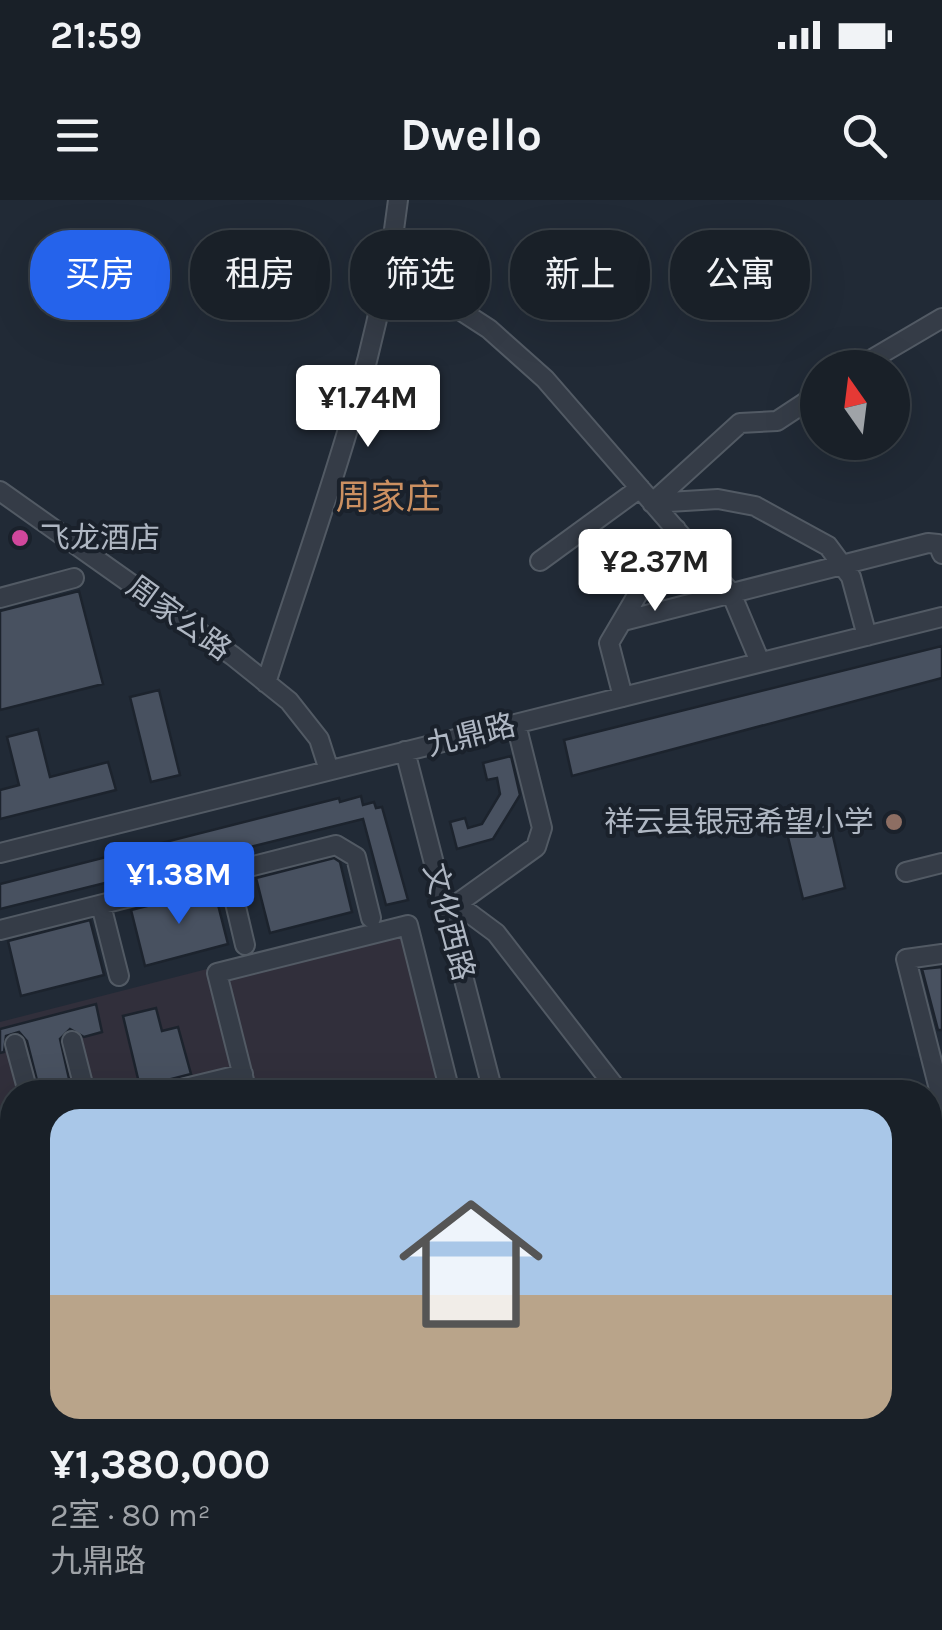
<!DOCTYPE html>
<html lang="zh">
<meta charset="utf-8">
<style>
body{margin:0;font-family:Karla,"Noto Sans SC",sans-serif;background:#222830;color:#f1f3f6;height:100vh;display:flex;flex-direction:column;font-size:38px;white-space:nowrap}
*{box-sizing:border-box;margin:0}
p{font-size:32px;color:#9fa3a8}
.icon{flex:none;width:55px;height:55px;fill:none;stroke:currentColor;stroke-width:2;stroke-linecap:round;stroke-linejoin:round}
.map{position:relative;flex:1;overflow:hidden}
.sheet{position:absolute;left:0px;top:880px;width:942px;height:550px;display:flex;flex-direction:column;background:#192028;border-radius:40px 40px 0 0;box-shadow:0 10px 40px #0002,0 0 0 2px #373e45}
.sheet>*{flex:none}
.hud{position:absolute;left:30px;top:30px;width:882px;height:90px;display:flex;gap:20px}
.needle{width:65px;rotate:346deg}
.buttons{position:absolute;left:800px;top:150px;display:grid;gap:20px}
.buttons a{display:grid;place-items:center;width:110px;height:110px;border-radius:50%;background:#192028;box-shadow:0 10px 40px #0002,0 0 0 2px #373e45;font-size:50px}
.price{position:absolute;translate:-50% -85px;padding:0 22px;border-radius:10px;background:#fff;color:#222;font-size:32px;line-height:65px;filter:drop-shadow(0 2px 5px #0008)}
.price::after{content:'';position:absolute;left:50%;top:60px;width:30px;height:22px;margin-left:-15px;background:inherit;clip-path:polygon(0 0,100% 0,50% 100%)}
.price.on{background:#2563eb;color:#fff}
ul{padding:0;list-style:none}
li{display:grid;align-content:center;gap:20px;height:530px;padding:0 50px}
li span{display:grid;place-items:center;height:310px;border-radius:30px;color:#555}
li>.icon{margin-inline-start:auto}
span .icon{width:180px;height:180px;fill:#fffc;stroke-width:1}
li b{font-size:42px}
.tag{padding:0 35px;border-radius:40px;background:#192028;box-shadow:0 10px 40px #0002,0 0 0 2px #373e45;font-size:35px;line-height:90px}
.tag.on{background:#2563eb;color:#fff}
.status{display:flex;justify-content:space-between;align-items:center;height:70px;padding:0 50px;background:#192028;direction:ltr}
.status svg{height:28px;fill:currentColor}
header{display:flex;justify-content:space-between;align-items:center;height:130px;padding:0 50px;background:#192028;font-size:45px;font-weight:700}
.map>svg:first-child{display:block}
.medical{fill:#312f3b}
.green{fill:#243738}
.building{fill:#485160;stroke:#1c232d;stroke-width:2.5}
.lines{fill:none;stroke-linecap:round;stroke-linejoin:round}
.minor-casing{stroke:#525a64;stroke-width:22}
.major-casing{stroke:#3e4550;stroke-width:28}
.path{stroke:#415255;stroke-width:2.5;stroke-dasharray:8 8;stroke-linecap:butt}
.minor{stroke:#353c47;stroke-width:18}
.major{stroke:#535b67;stroke-width:22}
.hotel-dot{fill:#d1479c;stroke:#1a212b;stroke-width:4}
.education-dot{fill:#8d6e63;stroke:#1a212b;stroke-width:4}
.labels{text-anchor:middle;stroke-width:8;stroke-linejoin:round;paint-order:stroke}
.poi-label{font-size:30px;fill:#afb7c3;stroke:#1a212b;text-anchor:start}
.street-label{font-size:30px;fill:#afb7c3;stroke:#1a212b}
.quarter-label{font-size:35px;fill:#cc9061;stroke:#1a212b}
</style>
<div class="status"><b>21:59</b><svg viewBox="0 0 49 12"><path d="M0 12V9h3v3zM5 12V6h3v6zM10 12V3h3v9zM15 12V0h3v12zM26 1h20v11H26zM47 4h2v5h-2z"/></svg></div>
<header><svg class="icon" aria-label="menu" viewBox="0 0 24 24"><path d="M4 6h16M4 12h16M4 18h16"/></svg>Dwello<svg class="icon" aria-label="search" viewBox="0 0 24 24"><circle cx="10" cy="10" r="6"/><path d="M15 15l6 6"/></svg></header>
<div class="map">
<svg width="942" height="1430" viewBox="0 0 942 1430">
<rect width="100%" height="100%" fill="#212a36"/>
<path class="medical" d="M414,716L459,892H12V1418H45L0,1429V822Z"/>
<path class="green" d="M942,1298V1430H660L657,1418H930V1301Z
M12,1355V1418H45L0,1429V1358Z"/>
<path class="building" d="M79,391L103,484L0,510V411Z
M942,446V478L572,576L564,540Z
M159,490L180,575L151,582L130,497Z
M38,529L50,577L108,562L116,590L0,619V590L19,585L7,537Z
M511,556L520,595L493,639L457,649L450,622L465,618L468,628L482,624L500,594L497,578L487,580L483,563Z
M361,596L363,605L374,602L376,608L382,607L408,700L386,705L363,619L0,709V684L339,598L340,602Z
M830,623L845,688L803,699L787,633Z
M334,658L340,662L352,712L270,733L256,678Z
M214,689L228,744L145,766L131,710Z
M90,720L104,775L21,796L8,741Z
M942,767V830H938L922,769Z
M96,804L102,832L84,837L70,829L60,839L72,892H40L27,841L19,832L6,836L4,852L0,853V829Z
M156,808L162,831L178,827L191,874L140,887L123,816Z
M12,958V1009L0,1011V961Z
M930,1019L942,1048V1094L930,1097Z
M12,1087V1139L0,1142V1090Z
M12,1249V1325L0,1328V1252Z
M505,1418H595L598,1430H472L471,1426Z
M779,1418H820L799,1430H745V1426Z"/>
<g class="lines">
<defs>
<path id="minor" d="M388,79L449,103L489,129L545,179L731,393L760,462
M857,168L942,118
M818,194L777,221L740,223L652,303L718,299L755,306L828,346L851,377L867,436
M0,291L233,456L289,501L319,539L329,570
M540,361L640,288
M0,398L74,378
M623,421L928,343L938,344L942,354
M266,483C317,323 378,167 398,0
M623,497L609,443L676,329
M405,551L493,892
M0,653L942,417
M906,672L942,663
M228,673L245,745
M101,705L119,776
M446,711L465,710L496,733L619,892
M447,711L536,647L542,628L516,524
M0,730L336,645L356,657L371,718
M942,754L906,759L942,901
M72,841L85,892
M15,844L28,892
M169,892L243,874
M247,892L217,773L408,725L450,892
M0,935L12,932
M930,969L942,1016
M0,1024L12,1021
M0,1062L12,1059
M0,1156L12,1151
M930,1158L942,1139
M0,1208L12,1204
M0,1347L12,1344
M378,1418L381,1430
M635,1418L638,1430"/>
<path id="major" d="M930,1237L942,1234
M930,1257L942,1254
M191,1430L239,1418
M268,1430L315,1418"/>
</defs>
<use href="#minor" class="minor-casing"/>
<use href="#major" class="major-casing"/>
<path class="path" d="M930,1213L942,1210
M930,1280L942,1277
M0,1320L12,1317
M104,1430L152,1418"/>
<use href="#minor" class="minor"/>
<use href="#major" class="major"/>
</g>
<circle class="hotel-dot" cx="20" cy="338" r="10"/>
<circle class="education-dot" cx="894" cy="622" r="10"/>
<g class="labels">
<g class="poi-label">
<text x="40" y="348">飞龙酒店</text>
<text x="874" y="632" text-anchor="end">祥云县银冠希望小学</text>
</g>
<g class="street-label">
<text transform="translate(179 418) rotate(36)" y="10">周家公路</text>
<text transform="translate(471 535) rotate(-14)" y="10">九鼎路</text>
<text transform="translate(449 722) rotate(75)" y="10">文化西路</text>
</g>
<g class="quarter-label">
<text x="388" y="309">周家庄</text>
</g>
</g>
</svg>
<div class="buttons">
<a><svg class="needle" viewBox="-14 -14 28 28"><path d="M0-13l5 13h-10z" fill="#e53935"/><path d="M0 13l5-13h-10z" fill="#9fa3a8"/></svg></a>
</div>
<b class="price" style="left:368px;top:250px">¥1.74M</b>
<b class="price" style="left:655px;top:414px">¥2.37M</b>
<b class="price on" style="left:179px;top:727px">¥1.38M</b>
<div class="hud">
<a class="tag on">买房</a>
<a class="tag">租房</a>
<a class="tag">筛选</a>
<a class="tag">新上</a>
<a class="tag">公寓</a>
</div>
<section class="sheet">
<ul>
<li><span style="background:linear-gradient(#a9c7e8 60%,#b9a48a 0)"><svg class="icon" aria-label="home" viewBox="0 0 24 24"><path d="M3 11l9-7 9 7M6 9v11h12V9"/></svg></span><div><b>¥1,380,000</b><p>2室 · 80 m²</p><p>九鼎路</p></div></li>
</ul>
</section>
</div>
